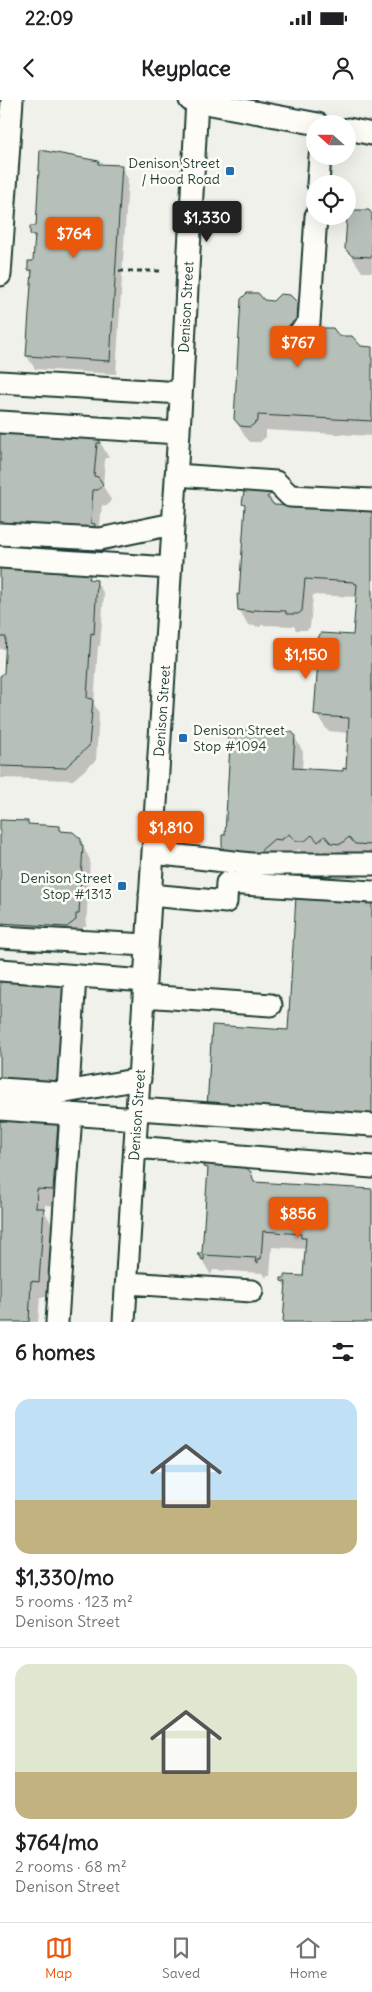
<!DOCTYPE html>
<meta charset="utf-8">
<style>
body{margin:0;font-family:Delius,sans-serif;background:#f2f2f2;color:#202124;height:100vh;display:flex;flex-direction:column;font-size:19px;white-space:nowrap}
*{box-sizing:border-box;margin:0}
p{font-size:16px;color:#757577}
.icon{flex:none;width:28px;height:28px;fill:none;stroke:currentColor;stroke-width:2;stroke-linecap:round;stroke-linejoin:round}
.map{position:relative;height:1222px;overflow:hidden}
.side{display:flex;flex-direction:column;background:#fff;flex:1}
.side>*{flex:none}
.needle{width:32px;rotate:291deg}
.fabs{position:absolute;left:306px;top:15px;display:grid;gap:10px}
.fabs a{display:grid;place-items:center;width:50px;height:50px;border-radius:50%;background:#fff;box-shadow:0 5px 20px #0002;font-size:25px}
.price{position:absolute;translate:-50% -42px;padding:0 11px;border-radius:5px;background:#ea580c;color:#fff;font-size:16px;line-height:32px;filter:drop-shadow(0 1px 2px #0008)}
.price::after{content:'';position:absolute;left:50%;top:30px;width:15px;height:11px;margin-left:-8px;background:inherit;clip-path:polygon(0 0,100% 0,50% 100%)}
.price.current{background:#222;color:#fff}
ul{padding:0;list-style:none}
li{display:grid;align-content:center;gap:10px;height:265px;padding:0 15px}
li+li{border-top:1px solid #e0e0e0}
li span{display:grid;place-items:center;height:155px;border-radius:15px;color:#555}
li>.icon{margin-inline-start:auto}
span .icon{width:90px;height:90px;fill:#fffc;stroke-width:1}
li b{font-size:21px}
h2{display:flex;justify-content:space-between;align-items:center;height:60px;padding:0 15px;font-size:21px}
.status{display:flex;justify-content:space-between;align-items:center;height:35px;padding:0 25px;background:#fff;direction:ltr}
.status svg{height:14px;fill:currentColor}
header{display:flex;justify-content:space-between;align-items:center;height:65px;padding:0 15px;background:#fff;font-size:22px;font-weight:800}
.tabs{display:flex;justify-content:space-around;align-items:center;height:70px;border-top:1px solid #e0e0e0;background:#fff;font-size:14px;color:#757577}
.tabs a{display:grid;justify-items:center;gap:2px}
.tabs .current{color:#ea580c}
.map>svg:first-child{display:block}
.shadow{fill:#0003}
.building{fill:#b6bfb8;stroke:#1f3d34}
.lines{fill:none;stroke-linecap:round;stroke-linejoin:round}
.minor-casing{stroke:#1f3d34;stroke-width:25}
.path{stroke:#1f3d34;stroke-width:3;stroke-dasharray:5 4;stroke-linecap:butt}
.minor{stroke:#fdfcf7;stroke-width:21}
.poi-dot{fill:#1f6fb2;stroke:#fdfcf7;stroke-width:2}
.labels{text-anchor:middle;stroke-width:5;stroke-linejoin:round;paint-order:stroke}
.poi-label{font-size:14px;fill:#1f3d34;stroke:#fdfcf7;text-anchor:end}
.street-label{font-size:14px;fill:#1f3d34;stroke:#fdfcf7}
</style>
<div class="status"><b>22:09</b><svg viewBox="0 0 49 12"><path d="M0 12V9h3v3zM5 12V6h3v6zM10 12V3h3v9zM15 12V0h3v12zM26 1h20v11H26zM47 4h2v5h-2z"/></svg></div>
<header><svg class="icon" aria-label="back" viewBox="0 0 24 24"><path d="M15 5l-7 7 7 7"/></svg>Keyplace<svg class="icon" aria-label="person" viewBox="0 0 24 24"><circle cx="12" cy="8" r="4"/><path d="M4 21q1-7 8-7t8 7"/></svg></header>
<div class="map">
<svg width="372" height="1222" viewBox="0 0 372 1222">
<rect width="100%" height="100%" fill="#f0f1eb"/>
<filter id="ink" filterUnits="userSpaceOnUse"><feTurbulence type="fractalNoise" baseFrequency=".02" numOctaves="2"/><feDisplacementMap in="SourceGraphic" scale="10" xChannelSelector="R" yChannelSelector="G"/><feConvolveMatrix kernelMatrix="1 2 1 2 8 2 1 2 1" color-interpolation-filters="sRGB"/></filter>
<g filter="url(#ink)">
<path class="shadow" d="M98,62L100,65L121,66L128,79L116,274L35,269L27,256L32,176L29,169L35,162L36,143L31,134Z
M372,116V172H362L347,149Z
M264,202L296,203L305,219L304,236L298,241L297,244H305L339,237L361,248L372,249V336L266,330V337L260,342H250L244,335L235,319Z
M0,329L100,342L109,358H105L103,386L111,400L107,406L102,405L98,444Z
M265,390L276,406L372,412V760H365L358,752L351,759L342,758L335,750L328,757L322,750L314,757L305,756L299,749L290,755L235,766L226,736L231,649L229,644L244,630L246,633L294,636L303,652L302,669L345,672L347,670L349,633L328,631L315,613L320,552L319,549L354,536L357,497L313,495L310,527L307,530H296L294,526L261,525V527L248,525L239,509L246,408L244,404Z
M0,466L89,476L92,481H96L104,494L100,546H98L94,604L99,613L96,660L73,680L0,678V578L5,574L6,549H0Z
M0,721L27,722L29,725L60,727L63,732L80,740L90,760L86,827H83V833L0,836Z
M0,1020L57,1024L66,1040L62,1106L45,1105V1112L52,1125L48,1197H40L38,1222H0Z
M208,1063L250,1073L256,1083L372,1091V1222L286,1188L282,1181L305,1178L307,1149L272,1147L270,1175H267L266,1178L263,1173L213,1170L211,1175L199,1155L203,1154Z"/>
<path class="building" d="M40,50L99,61L98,64L122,65L110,261L26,256L32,170H28V161H33L35,135H30V126H36Z
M354,110H369L372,114V157L352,156L345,149L347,116Z
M247,193H258L264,200L273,201L280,194L290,195L297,202L296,220L289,225V235L295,243H304L322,228H333L339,236H352L361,246L372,247V321L258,315V321L250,327L240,326L234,319L241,199Z
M0,328L96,338L100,341V343H97L94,376L98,377L103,384L98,390H93L91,423L95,424V426L90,428L0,427Z
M266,388L271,394L267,397L274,405L372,410V745L355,744L349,737L341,744L331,743L325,736L318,742L312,735L305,741H295L289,734L281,740L274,739L258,753L224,751L222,746V735H225L230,645L227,644L229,631L231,629H245V631L292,632L295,635L293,668L343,671V668L346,669L349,618L318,616L314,614L319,549H318L317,545L319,536L321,533L353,535L357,484H355L354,482L305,479L302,511L298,514H286V511L253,510V512L238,510L237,494L239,495L245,405L242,404L244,392V390Z
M0,465L85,470L90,475L89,479L97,480L94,534L91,533L87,598L93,599L89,646L65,668L0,666V576L4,573L6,537H0Z
M0,720L28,721V724L60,726V731L73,732L81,739V745H83L79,814H76V820L67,827L0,823Z
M296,796L372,800V1017L207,1007L212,925L288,930Z
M0,878L67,882L61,985L0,981Z
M0,1019L58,1023L53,1090L37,1089L36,1108H44L39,1182L31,1181L29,1222H0Z
M207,1062L243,1065L251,1072L254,1082L372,1089V1222H283L286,1182L281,1181V1178H285V1175L303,1176L306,1138H301V1134L263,1131L261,1159H258V1163L255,1162L256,1158L204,1155V1160L201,1159V1156L198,1155V1153H202L208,1068L203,1067V1065H207Z"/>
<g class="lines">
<defs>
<path id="minor" d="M190,0L318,24
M348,29L372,34
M318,84L320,56
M0,175L12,0
M301,231L309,223L316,116
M0,282L181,293
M0,322L179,333
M176,375L276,382L290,396L372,400
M0,434L100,439L173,424
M0,457L170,468
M153,753L251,764H372
M150,795L226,802L227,783L372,792
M0,837L147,845
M0,870L145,881
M144,896L271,905
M0,989L60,993L140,979
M68,991L75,876
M0,1009L137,1019
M138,1009L372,1025
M135,1047L372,1067
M127,1183L252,1191
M57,1222L71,1014
M124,1222L182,282L197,0"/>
</defs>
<use href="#minor" class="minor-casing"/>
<path class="path" d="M119,171H164"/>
<use href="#minor" class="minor"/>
</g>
</g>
<g class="poi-dot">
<rect x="225" y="66" width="10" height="10" rx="2.5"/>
<rect x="178" y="633" width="10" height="10" rx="2.5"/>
<rect x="117" y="781" width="10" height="10" rx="2.5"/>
</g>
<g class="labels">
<g class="poi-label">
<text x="220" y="68">Denison Street<tspan x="220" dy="16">/ Hood Road</tspan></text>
<text x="193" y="635" text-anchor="start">Denison Street<tspan x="193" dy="16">Stop #1094</tspan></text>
<text x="112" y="783">Denison Street<tspan x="112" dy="16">Stop #1313</tspan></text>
</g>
<g class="street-label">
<text transform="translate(186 207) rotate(-87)" y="5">Denison Street</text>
<text transform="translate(162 611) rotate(-86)" y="5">Denison Street</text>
<text transform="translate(137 1015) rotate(-86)" y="5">Denison Street</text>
</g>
</g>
</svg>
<div class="fabs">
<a><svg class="needle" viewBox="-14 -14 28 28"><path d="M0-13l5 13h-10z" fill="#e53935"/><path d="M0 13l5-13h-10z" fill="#757577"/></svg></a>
<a><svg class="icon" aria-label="locate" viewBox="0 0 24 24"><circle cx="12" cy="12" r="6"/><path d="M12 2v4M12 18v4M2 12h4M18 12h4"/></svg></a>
</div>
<b class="price current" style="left:207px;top:143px">$1,330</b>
<b class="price" style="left:74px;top:159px">$764</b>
<b class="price" style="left:298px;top:268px">$767</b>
<b class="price" style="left:306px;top:580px">$1,150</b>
<b class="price" style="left:171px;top:753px">$1,810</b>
<b class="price" style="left:298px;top:1139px">$856</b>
</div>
<section class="side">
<h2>6 homes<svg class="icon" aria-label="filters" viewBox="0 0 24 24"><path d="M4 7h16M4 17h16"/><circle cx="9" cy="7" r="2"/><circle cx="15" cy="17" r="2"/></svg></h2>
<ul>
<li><span style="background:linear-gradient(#bfe0f5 65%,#c2b280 0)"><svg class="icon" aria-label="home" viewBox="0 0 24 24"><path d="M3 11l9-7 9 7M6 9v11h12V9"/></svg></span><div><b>$1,330/mo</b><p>5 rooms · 123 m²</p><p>Denison Street</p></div></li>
<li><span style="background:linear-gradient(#dfe7d0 70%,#c2b280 0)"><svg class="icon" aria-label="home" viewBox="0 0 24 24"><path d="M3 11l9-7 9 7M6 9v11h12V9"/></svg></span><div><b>$764/mo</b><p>2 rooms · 68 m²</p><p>Denison Street</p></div></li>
</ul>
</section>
<nav class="tabs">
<a class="current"><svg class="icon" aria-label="map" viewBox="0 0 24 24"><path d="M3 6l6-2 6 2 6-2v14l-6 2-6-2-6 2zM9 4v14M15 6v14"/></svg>Map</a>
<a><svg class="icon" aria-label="saved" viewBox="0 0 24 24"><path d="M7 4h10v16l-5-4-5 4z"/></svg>Saved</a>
<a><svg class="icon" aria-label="home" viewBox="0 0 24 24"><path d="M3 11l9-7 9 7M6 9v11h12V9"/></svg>Home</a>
</nav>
